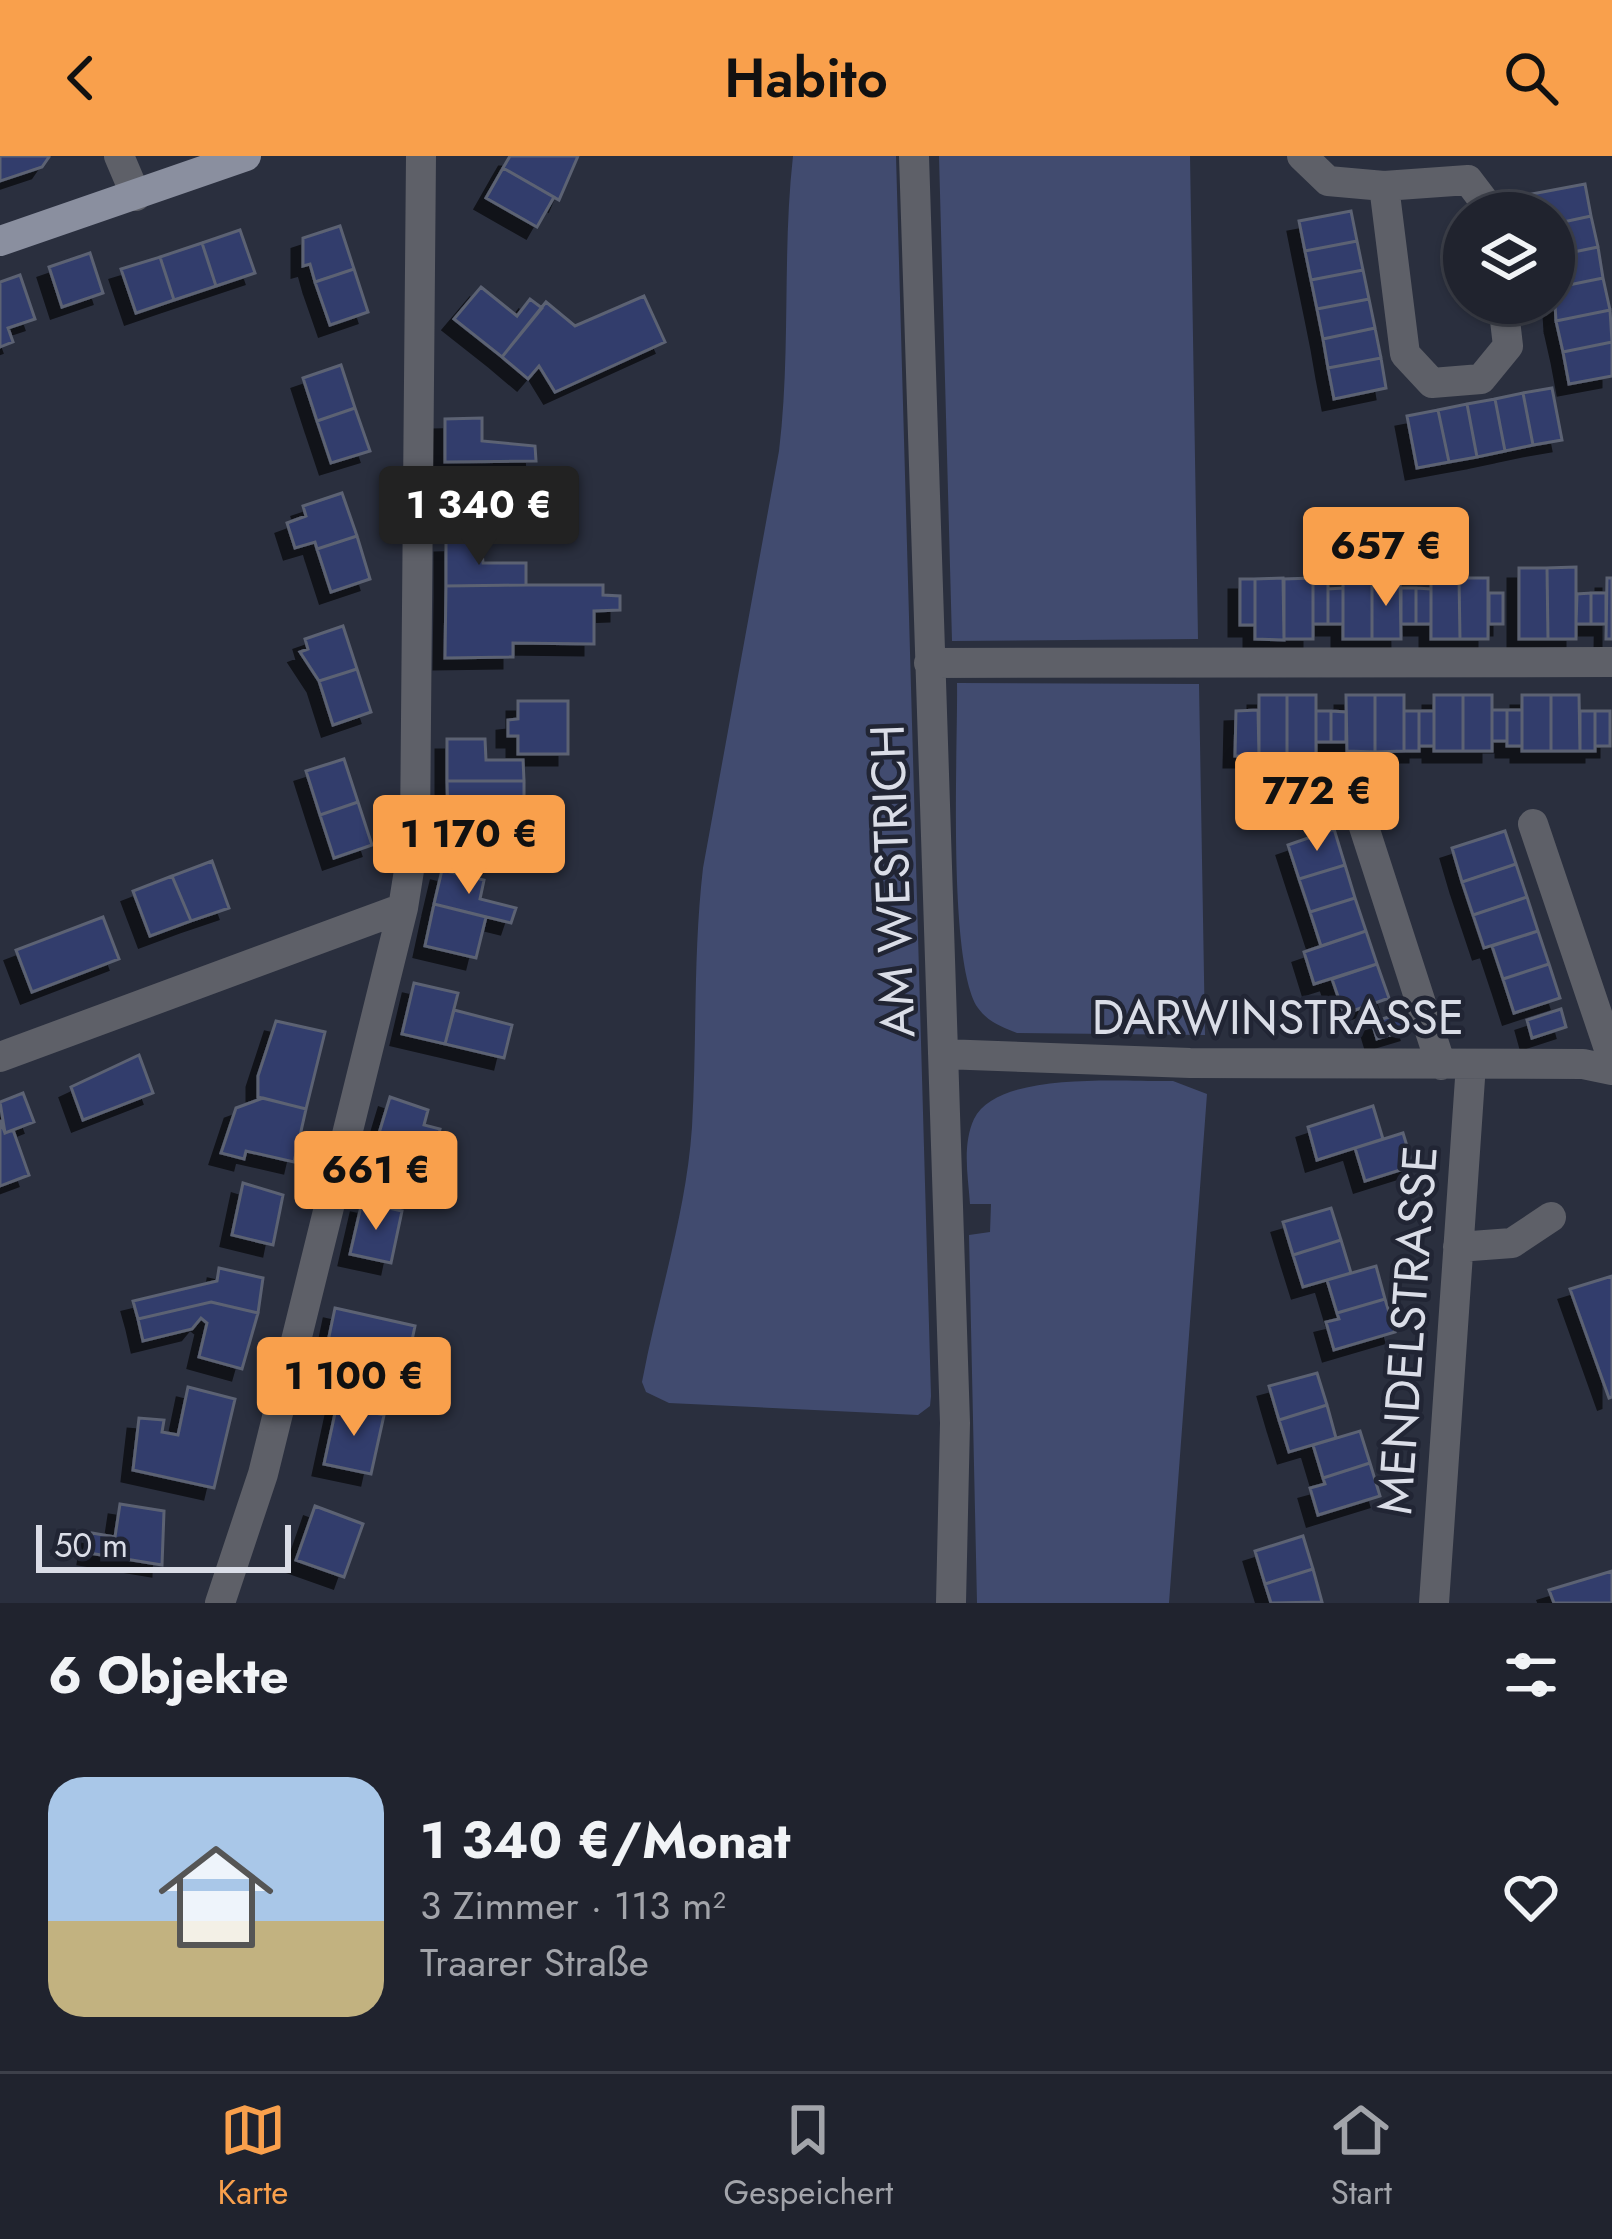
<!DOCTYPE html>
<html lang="de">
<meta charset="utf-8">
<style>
body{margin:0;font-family:Jost,sans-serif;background:#282b36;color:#f1f3f6;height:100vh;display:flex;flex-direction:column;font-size:45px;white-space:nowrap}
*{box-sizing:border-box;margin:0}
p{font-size:39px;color:#a2a4aa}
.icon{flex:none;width:66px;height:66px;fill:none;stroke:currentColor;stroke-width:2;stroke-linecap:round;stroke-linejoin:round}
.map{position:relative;height:1447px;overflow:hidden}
.side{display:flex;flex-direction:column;background:#20232e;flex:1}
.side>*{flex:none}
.controls{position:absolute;left:1443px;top:36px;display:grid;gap:24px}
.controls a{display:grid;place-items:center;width:132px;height:132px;border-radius:50%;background:#20232e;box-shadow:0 3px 9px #0004,0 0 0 3px #3d404a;font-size:60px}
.scale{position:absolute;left:36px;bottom:30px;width:255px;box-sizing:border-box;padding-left:12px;border:6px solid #dadde7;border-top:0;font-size:33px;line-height:42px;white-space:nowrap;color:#dadde7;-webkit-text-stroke:9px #212534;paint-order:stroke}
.price{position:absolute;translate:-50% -102px;padding:0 27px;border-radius:12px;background:#f9a04c;color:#111;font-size:39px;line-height:78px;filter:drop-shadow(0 3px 6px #0008)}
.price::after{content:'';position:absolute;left:50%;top:72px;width:36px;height:27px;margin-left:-18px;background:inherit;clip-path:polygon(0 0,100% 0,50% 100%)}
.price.current{background:#222;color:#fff}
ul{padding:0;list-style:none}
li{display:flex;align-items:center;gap:36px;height:300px;padding:0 48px}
li span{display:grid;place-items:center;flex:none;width:336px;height:240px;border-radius:36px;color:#555}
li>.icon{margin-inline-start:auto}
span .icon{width:144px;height:144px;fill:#fffc;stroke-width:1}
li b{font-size:51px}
h2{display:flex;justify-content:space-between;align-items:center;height:144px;padding:0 48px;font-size:51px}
header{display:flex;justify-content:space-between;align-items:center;height:156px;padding:0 48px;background:#f9a04c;color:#111;font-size:54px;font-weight:600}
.menu{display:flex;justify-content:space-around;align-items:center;height:168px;border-top:3px solid #3d404a;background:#20232e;font-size:33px;color:#a2a4aa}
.menu a{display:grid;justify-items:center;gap:6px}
.menu .current{color:#f9a04c}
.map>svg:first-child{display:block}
.green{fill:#414b6f}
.building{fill:#313d6c;stroke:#5c6273;stroke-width:3;filter:url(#shadow)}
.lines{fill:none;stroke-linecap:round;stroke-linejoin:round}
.minor{stroke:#5e6068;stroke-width:30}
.major{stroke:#8a8f9f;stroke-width:30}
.labels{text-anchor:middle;stroke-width:9;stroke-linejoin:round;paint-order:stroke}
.street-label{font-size:48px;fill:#dadde7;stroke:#212534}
</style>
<header><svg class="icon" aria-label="back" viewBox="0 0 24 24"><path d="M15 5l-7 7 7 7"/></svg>Habito<svg class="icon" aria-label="search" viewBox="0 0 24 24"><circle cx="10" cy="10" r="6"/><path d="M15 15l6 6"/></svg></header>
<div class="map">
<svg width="1612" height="1447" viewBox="0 0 1612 1447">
<defs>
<filter id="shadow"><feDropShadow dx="-11" dy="11" stdDeviation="0" flood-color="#0009"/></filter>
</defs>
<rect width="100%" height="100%" fill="#2a2f3e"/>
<path class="green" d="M793,0H896L931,1240L930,1250L918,1259L669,1247L646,1236L642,1226C658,1141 686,1059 692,971C697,885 693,798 703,712L779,295C791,197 782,98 793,0Z
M939,0H1190L1198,483L952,485Z
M957,527L1199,528L1205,879L1017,877C1002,871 988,866 978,852C947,806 958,591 957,527Z
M1173,925L1207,938L1169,1447H977L969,1079L990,1076L991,1048H970C968,1020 962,989 974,963C998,914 1125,926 1173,925Z"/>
<path class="building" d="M0,0H48L49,1L42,11L0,25Z
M510,0H578L559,44L503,12Z
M503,12L554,41L537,71L486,42Z
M1585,28L1591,60L1554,68V57H1535L1532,38Z
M1351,55L1357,85L1305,95L1299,65Z
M1591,60L1598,91L1554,100V68Z
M340,70L354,113L315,126L310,108L303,110V82Z
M240,74L255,117L216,130L202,87Z
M1357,85L1363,114L1311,124L1305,95Z
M202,87L216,130L174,144L160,101Z
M1598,91L1603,122L1554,132V100Z
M90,97L103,137L62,151L49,111Z
M160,101L174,144L136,157L121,113Z
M354,113L368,156L330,169L315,126Z
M1363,114L1369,143L1317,153L1311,124Z
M20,119L35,163L8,172L13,186L0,191V126Z
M1603,122L1610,154L1556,165L1554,132Z
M481,131L517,160L530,143L542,152L502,201L454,163Z
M644,140L665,186L555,236L539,210L528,223L502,201L546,146L575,170Z
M1369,143L1375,172L1323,183L1317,153Z
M1610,154L1612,186L1563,196L1556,165Z
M1375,172L1381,202L1328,212L1323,183Z
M1612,186V220L1569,228L1563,196Z
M1381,202L1386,232L1334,243L1328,212Z
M341,209L355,252L317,265L303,222Z
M1552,232L1562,284L1533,289L1523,237Z
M1523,237L1533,289L1505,295L1495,243Z
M1495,243L1505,295L1477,301L1467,248Z
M1467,248L1477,301L1449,306L1438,254Z
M355,252L370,295L331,307L317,265Z
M1438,254L1449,306L1417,312L1407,260Z
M482,262V285L535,290L536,305L445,306V263Z
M342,337L357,380L317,393L315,386L295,392L287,367L306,360L303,350Z
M357,380L370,423L331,436L317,393Z
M481,385L483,407H526V429L446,430V386Z
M1576,411V483H1548L1547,412Z
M1519,412H1547L1548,483H1519Z
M1283,422L1284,484L1255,483V423Z
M1313,422V483H1284V423Z
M1313,422H1328V468H1313Z
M1343,422H1372V483H1343Z
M1372,422H1400L1401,483H1372Z
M1431,422H1459L1460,483H1431Z
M1459,422H1488V483H1460Z
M1607,422H1612V483H1606Z
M1240,423H1255V469H1240Z
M526,429H603V439L620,440V454L594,455V488L513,487V501L445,502L446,430Z
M1343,432V468H1328V433Z
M1401,432H1416V468H1401Z
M1416,432L1431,433V468H1416Z
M1489,437H1503V468H1489Z
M1591,437V468H1576L1577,438Z
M1591,437H1606V468H1591Z
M343,470L357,513L319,525L300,496L308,493L305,483Z
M357,513L371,556L333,569L319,525Z
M1259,539H1287V600H1259Z
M1287,539H1316V601L1287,600Z
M1346,539H1375V596L1347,595Z
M1375,539H1404V595L1375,596Z
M1434,539H1463V595H1434Z
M1463,539H1492V595H1463Z
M1522,539H1551V595H1522Z
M1551,539H1579L1580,595H1551Z
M518,545H568V598H518V580H508V564L518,563Z
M1258,554L1259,600H1235L1236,555Z
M1492,554H1507V585H1492Z
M1507,554H1522V590H1507Z
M1316,555H1331V586H1316Z
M1331,555L1346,556V586H1331Z
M1404,555H1419V595H1404Z
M1419,555H1434V590H1419Z
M1580,555H1595V595H1580Z
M1595,555H1610V590H1595Z
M447,583H485L486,604H523L524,625H447Z
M344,603L358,646L320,659L306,615Z
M447,625H524V645L486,646V666L448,667Z
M358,646L372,689L334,702L320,659Z
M1334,673L1345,709L1299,723L1288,689Z
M1505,675L1516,708L1462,726L1452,692Z
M212,705L229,752L191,765L172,720Z
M1516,708L1527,741L1473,759L1462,726Z
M1345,709L1355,742L1310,756L1299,723Z
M442,714L484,724L480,743L516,752L511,767L434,748Z
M172,720L191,765L150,780L133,735Z
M1527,741L1538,775L1484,792L1473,759Z
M1355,742L1366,775L1321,790L1310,756Z
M434,748L486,761L476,802L425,790Z
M103,761L119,803L32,836L16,794Z
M1366,775L1377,808L1314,828L1304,796Z
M1538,775L1549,808L1503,823L1492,790Z
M1377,808L1389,842L1344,858L1332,823Z
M1549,808L1560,842L1514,857L1503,823Z
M414,827L458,837L445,888L402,878Z
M1561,853L1566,871L1532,882L1527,864Z
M454,854L512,869L504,902L445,888Z
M1405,856L1410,873L1377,883L1372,866Z
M276,865L325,876L306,953L258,941V920Z
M139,899L153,937L83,964L71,931Z
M23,937L34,966L5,977L0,946Z
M390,941L428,954L424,969L440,973L431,1009L373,997Z
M263,942L306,953L294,1006L246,995L244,1003L221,997L236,952Z
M1373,950L1383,983L1317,1004L1308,971Z
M0,964L5,977L13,974L29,1019L0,1030Z
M1403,977L1413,1010L1365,1025L1355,992Z
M243,1027L283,1039L273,1089L232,1079Z
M362,1046L402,1055L391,1107L350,1098Z
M1331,1052L1341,1084L1293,1099L1283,1066Z
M1341,1084L1351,1117L1303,1131L1293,1099Z
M1376,1110L1385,1143L1337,1157L1327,1124Z
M219,1112L263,1122L258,1157L211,1146L138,1163L133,1145L217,1125Z
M1612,1120V1241L1609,1242L1570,1133Z
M1385,1143L1395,1176L1334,1194L1326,1166L1339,1163L1337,1157Z
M211,1146L258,1157L242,1213L199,1201L207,1167L201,1162L192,1173L143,1185L138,1163Z
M335,1152L415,1170L407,1208L326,1195Z
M1317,1217L1327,1249L1279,1264L1269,1230Z
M188,1231L235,1243L214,1332L133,1314L139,1262L164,1264L162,1276L178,1279Z
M337,1248L384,1259L371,1318L324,1308Z
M1327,1249L1336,1282L1289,1296L1279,1264Z
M1360,1275L1370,1307L1323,1322L1313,1289Z
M1370,1307L1380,1340L1318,1359L1310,1332L1325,1328L1323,1322Z
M120,1348L164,1355L162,1409L89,1397L92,1377L115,1381Z
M315,1350L363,1368L344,1421L296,1404Z
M1303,1380L1313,1413L1265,1428L1255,1395Z
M1313,1413L1322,1446L1271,1447L1265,1428Z
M1612,1415V1447H1554L1549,1434Z"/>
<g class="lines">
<path class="minor" d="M119,0L136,40
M914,0L955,1267L951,1447
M1302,0L1328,25L1384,30L1468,24L1493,57
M1384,30L1405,198L1432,227L1481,223L1508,190L1503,147
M929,507L1612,506
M1363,668L1441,909
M1533,668L1612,902
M943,898L1190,907L1583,908L1612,914
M0,901L403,752
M1458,1091L1512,1087L1551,1061
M220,1447L263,1318L403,752L415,677L421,0
M1434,1447L1471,908"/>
<path class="major" d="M0,85L246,0"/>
</g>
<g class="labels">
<g class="street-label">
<text transform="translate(892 725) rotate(-92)" y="17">AM WESTRICH</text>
<text x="1278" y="878">DARWINSTRASSE</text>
<text transform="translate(1407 1174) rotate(-86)" y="17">MENDELSTRASSE</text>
</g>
</g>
</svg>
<div class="controls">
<a><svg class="icon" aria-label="layers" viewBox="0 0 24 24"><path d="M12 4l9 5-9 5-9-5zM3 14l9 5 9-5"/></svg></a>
</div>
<div class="scale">50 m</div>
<b class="price current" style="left:479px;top:412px">1 340 €</b>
<b class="price" style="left:1386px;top:453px">657 €</b>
<b class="price" style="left:1317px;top:698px">772 €</b>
<b class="price" style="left:469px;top:741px">1 170 €</b>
<b class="price" style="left:376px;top:1077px">661 €</b>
<b class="price" style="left:354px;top:1283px">1 100 €</b>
</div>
<section class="side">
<h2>6 Objekte<svg class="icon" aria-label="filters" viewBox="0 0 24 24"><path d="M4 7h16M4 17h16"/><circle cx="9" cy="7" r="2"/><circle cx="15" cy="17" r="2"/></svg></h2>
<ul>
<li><span style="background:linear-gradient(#a9c7e8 60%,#c2b280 0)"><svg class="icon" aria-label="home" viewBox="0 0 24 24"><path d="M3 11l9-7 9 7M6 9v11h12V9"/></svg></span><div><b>1 340 €/Monat</b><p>3 Zimmer · 113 m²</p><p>Traarer Straße</p></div><svg class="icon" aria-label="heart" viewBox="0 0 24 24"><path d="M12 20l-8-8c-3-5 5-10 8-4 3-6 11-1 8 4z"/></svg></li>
</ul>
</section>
<nav class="menu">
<a class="current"><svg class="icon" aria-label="map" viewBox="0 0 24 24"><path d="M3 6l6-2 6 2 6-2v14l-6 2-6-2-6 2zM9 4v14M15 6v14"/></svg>Karte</a>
<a><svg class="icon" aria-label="saved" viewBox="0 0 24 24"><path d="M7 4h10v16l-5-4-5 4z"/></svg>Gespeichert</a>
<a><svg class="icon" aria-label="home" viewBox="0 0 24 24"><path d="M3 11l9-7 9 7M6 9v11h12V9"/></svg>Start</a>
</nav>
